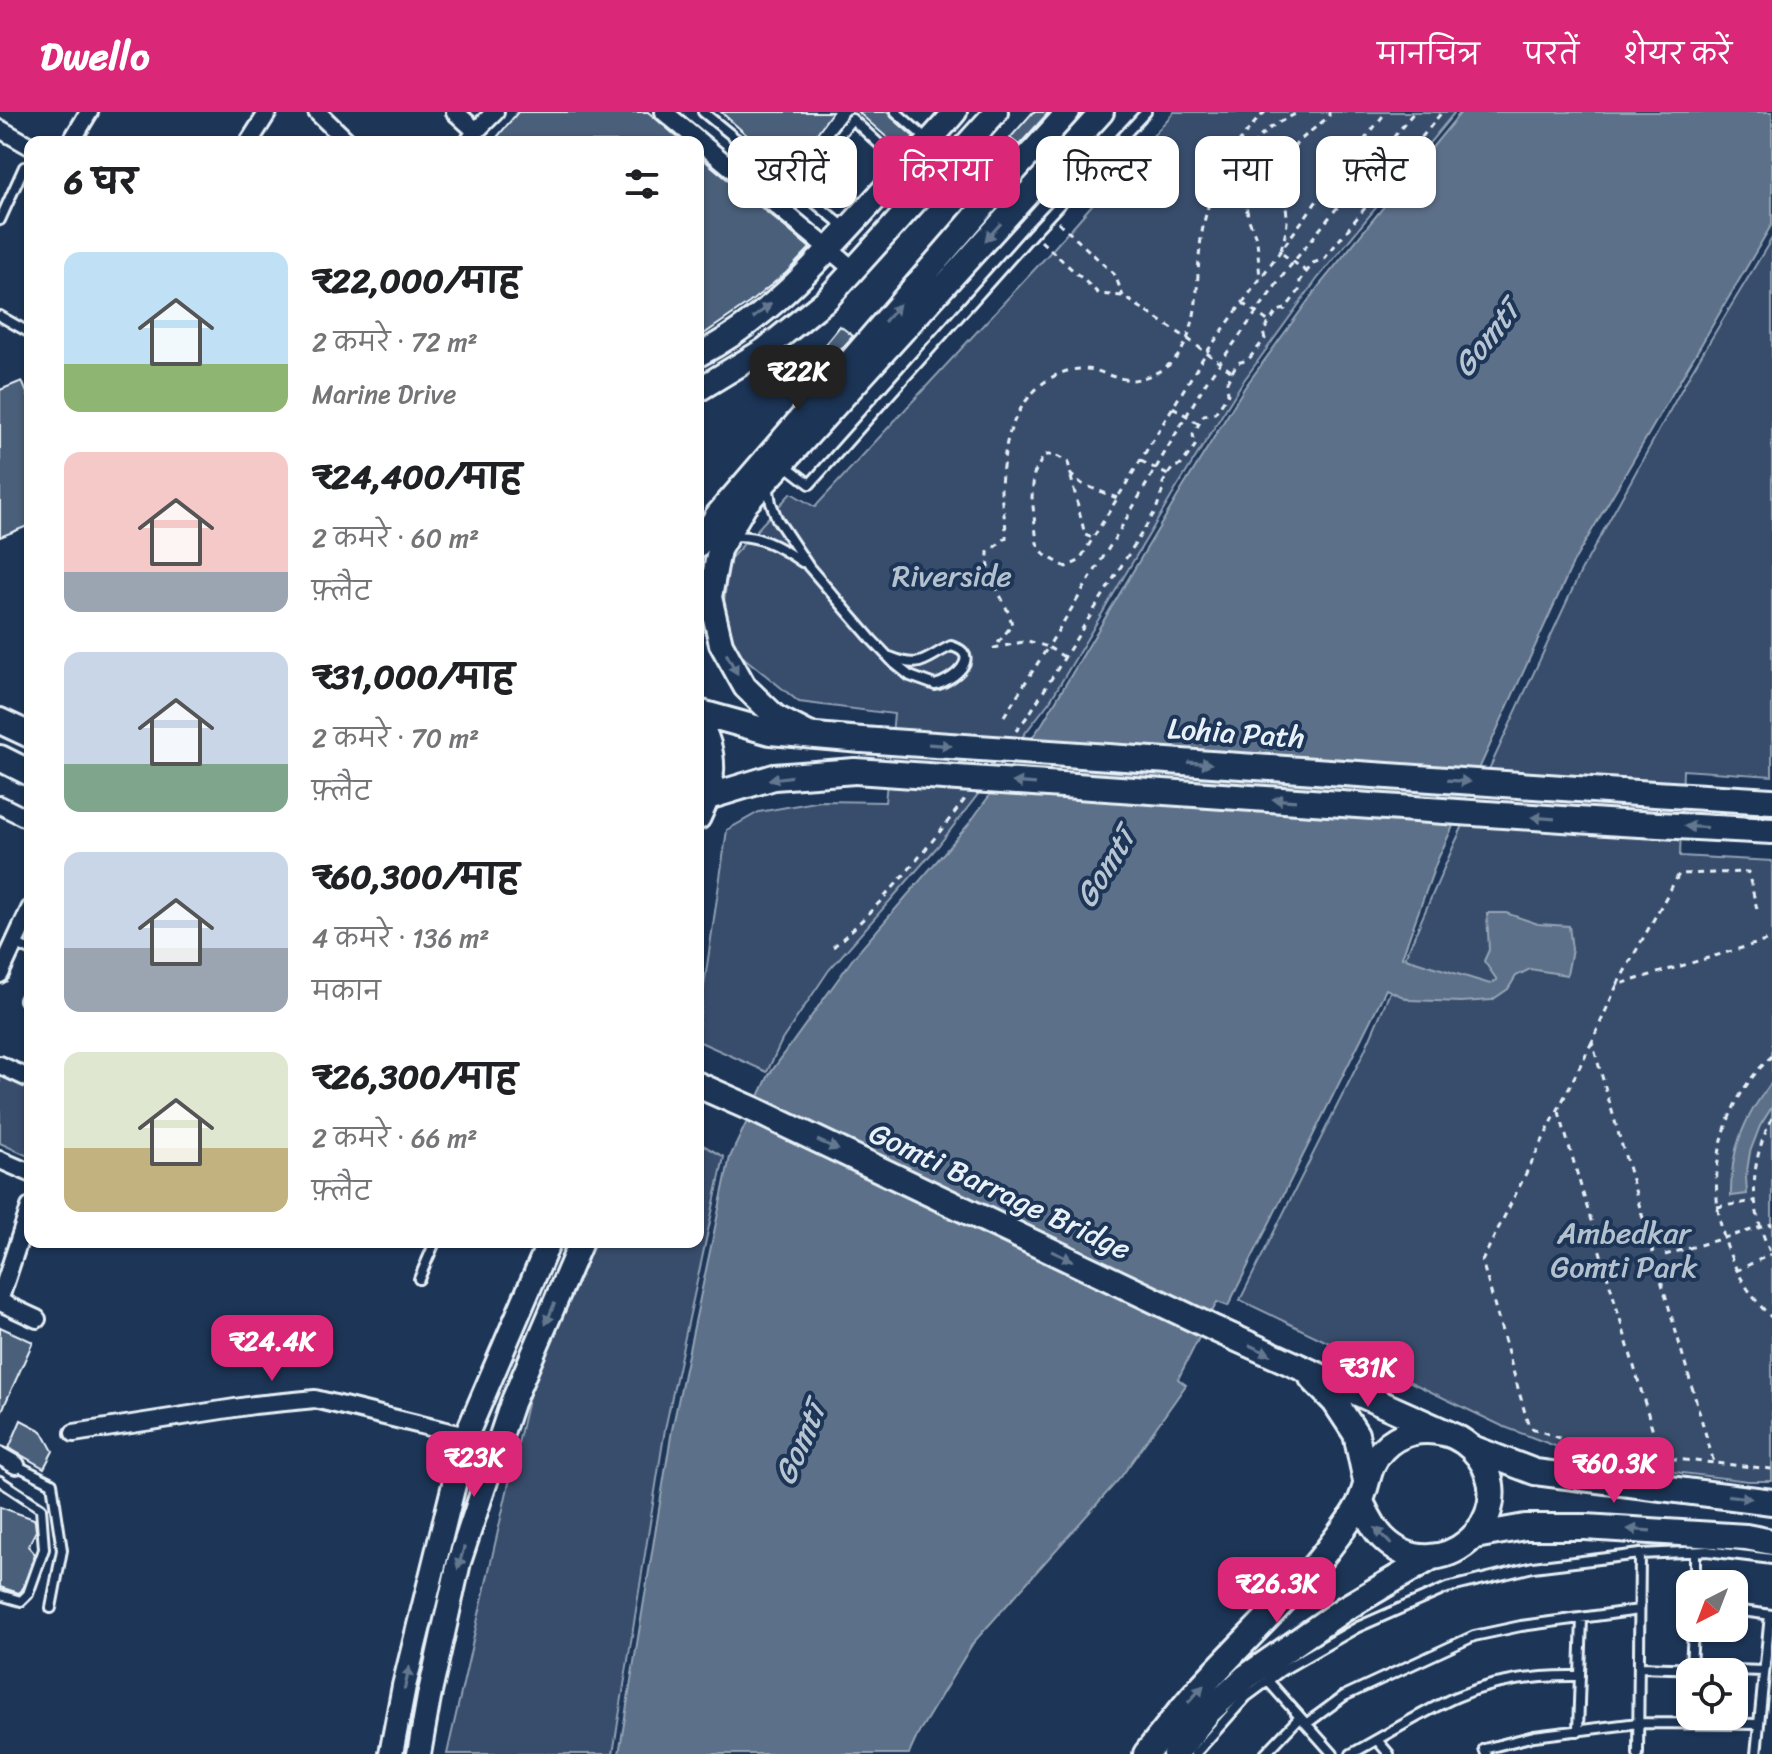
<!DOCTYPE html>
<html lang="hi">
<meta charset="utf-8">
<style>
body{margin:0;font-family:Sriracha,"Playpen Sans Deva",sans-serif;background:#f6f6f6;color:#202124;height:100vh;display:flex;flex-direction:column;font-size:30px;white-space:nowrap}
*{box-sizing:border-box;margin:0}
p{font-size:26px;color:#757577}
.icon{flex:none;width:44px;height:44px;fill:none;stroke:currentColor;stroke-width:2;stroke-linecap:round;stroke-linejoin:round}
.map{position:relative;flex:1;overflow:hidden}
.panel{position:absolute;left:24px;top:24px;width:680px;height:1112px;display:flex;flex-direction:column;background:#fff;border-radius:16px;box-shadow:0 2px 6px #0004}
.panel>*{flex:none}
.top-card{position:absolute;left:728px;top:24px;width:760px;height:72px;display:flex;gap:16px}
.needle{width:52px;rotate:222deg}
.buttons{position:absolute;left:1676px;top:1458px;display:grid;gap:16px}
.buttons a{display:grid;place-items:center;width:72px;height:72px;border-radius:16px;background:#fff;box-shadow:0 2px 6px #0004;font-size:40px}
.price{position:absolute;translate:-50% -68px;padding:0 18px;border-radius:16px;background:#db2777;color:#fff;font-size:26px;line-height:52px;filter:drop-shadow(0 2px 4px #0008)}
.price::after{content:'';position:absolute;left:50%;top:48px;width:24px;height:18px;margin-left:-12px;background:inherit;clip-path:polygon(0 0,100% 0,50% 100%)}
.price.active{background:#222;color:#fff}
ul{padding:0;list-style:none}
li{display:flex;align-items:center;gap:24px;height:200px;padding:0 40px}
li span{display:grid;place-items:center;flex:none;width:224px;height:160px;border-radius:16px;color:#555}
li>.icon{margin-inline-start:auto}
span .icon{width:96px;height:96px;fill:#fffc;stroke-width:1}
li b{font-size:34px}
h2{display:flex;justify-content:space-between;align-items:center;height:96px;padding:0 40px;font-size:34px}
.pill{padding:0 28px;border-radius:16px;background:#fff;box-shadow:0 2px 6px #0004;font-size:28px;line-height:72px}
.pill.active{background:#db2777;color:#fff}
header{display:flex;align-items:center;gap:48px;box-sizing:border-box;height:112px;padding:0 40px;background:#db2777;color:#fff}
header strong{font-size:38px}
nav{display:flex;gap:44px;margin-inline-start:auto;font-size:28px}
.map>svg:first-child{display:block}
.green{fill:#374d6c;stroke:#909fb2;stroke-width:2}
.water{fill:#5d7089;stroke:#95a4b5;stroke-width:2}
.building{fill:#495e7a;stroke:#e8f1f8;stroke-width:2}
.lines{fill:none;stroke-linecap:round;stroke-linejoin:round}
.service-casing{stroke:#e8f1f8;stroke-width:14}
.minor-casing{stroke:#e8f1f8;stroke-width:22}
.tertiary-casing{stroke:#e8f1f8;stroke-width:28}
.secondary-casing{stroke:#e8f1f8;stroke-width:30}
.path{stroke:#e8f1f8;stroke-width:3;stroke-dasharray:6 6;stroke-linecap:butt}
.service{stroke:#1d3557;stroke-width:8}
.minor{stroke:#1d3557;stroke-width:16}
.tertiary{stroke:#1d3557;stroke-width:22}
.secondary{stroke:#1d3557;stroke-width:24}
.secondary-bridge-casing{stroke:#e8f1f8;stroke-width:30;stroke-linecap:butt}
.secondary-bridge{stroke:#1d3557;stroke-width:24}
.oneway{fill:#64778f}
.labels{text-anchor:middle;stroke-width:8;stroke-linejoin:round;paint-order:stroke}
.park-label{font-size:30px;fill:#b3c0ce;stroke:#1d3557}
.street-label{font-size:30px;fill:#e8f1f8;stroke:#1d3557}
.water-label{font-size:32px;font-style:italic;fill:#b7c4d1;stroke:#1d3557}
</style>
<header>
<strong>Dwello</strong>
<nav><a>मानचित्र</a><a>परतें</a><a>शेयर करें</a></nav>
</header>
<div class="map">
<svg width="1772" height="1642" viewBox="0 0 1772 1642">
<rect width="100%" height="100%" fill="#1d3557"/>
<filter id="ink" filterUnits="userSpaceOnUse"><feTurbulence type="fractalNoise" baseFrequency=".0125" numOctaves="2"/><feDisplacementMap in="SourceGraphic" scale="16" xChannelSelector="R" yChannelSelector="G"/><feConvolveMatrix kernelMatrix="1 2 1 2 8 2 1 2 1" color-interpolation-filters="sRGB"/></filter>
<g filter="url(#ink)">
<path class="green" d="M1174,0H1455L1318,166L1242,271L1176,377L1050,589L938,734L829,858L782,928L767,960L698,929V915L727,718L759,700L821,689L885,690L894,602L799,590L738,541L723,499L729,448L791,381L815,395L1046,145Z
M1772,126V664L1683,658L1680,744L1772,749V1369H1748L1600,1351L1502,1314L1240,1188L1364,940L1454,733L1580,461L1690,262Z
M0,964L30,978V1045L0,1031Z
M698,1030L724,1045L665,1317L613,1642H447L530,1279L587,1139L592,1130H698Z"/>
<path class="water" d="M1461,0H1772V112L1574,449L1437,749L1402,845L1490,872L1497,868L1484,849L1489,838L1487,801H1506L1538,812L1569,814L1572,837L1567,863L1530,857L1516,864L1508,877L1492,888L1461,890L1410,888L1386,877L1228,1194L1217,1190L1178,1267L1186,1273L1121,1365L973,1531L919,1620L909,1642H619L672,1318L730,1045L769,963L854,845L968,713L1042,612L1179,382L1245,275L1318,175Z
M1772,970V995L1760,1014L1750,1040L1746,1065L1747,1082L1731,1084C1730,1038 1744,1005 1772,970Z"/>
<path class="building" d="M518,0H648L683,30H493Z
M721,0H832L789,61Z
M858,0H889L891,5L914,25L901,38Z
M1033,0H1049L1019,33L1010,26Z
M698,43L810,136L786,161L749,191L698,226Z
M840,214L853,224L838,241L826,231Z
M797,260L812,272L797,289L783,277Z
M22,269L30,288V413L0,425V278Z
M0,1215L33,1230L0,1303Z
M21,1308L42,1319L53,1339L44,1356L9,1336Z
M0,1395L34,1407L35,1410L36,1419L28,1434L35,1442L22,1478L19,1481L0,1475Z"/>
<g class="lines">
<defs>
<path id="service" d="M703,0L847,117
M896,0L929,29
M797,76L852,7L902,53
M0,108L24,55
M0,204L30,221
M784,352L810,372L1033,121L1146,0
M768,373L771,391L777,407L809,455L872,528L895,552L910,564L935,573C953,569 984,543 951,534C923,547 922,558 890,545
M730,425C757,421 780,435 802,450
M15,831L30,838
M24,888L30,876
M419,1167L435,1130
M16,1353L52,1371L62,1438L51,1496
M0,1369L41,1396L44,1437L28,1482L21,1489L0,1483
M1695,1472V1440
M1734,1498L1772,1503
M1639,1555L1764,1559
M1691,1557L1693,1516
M1268,1569L1333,1642
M1306,1612L1344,1584L1474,1524L1521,1514L1639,1498
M1578,1619L1582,1506
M1377,1628L1389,1642
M1195,1642L1246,1585L1281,1559L1358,1515L1447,1476L1533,1455L1640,1442L1707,1439L1772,1447
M1265,1642L1300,1605
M1351,1642C1385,1624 1422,1600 1456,1585C1494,1569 1539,1563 1580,1564
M1486,1642L1484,1637L1534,1624L1638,1611L1759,1612
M1638,1642L1640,1442
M1756,1642L1770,1503"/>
<path id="minor" d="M317,0L348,30
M455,0L476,19
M664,0L854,158
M0,17L30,34
M71,30L89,0
M249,30L268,0
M469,30L476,19L495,0
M0,693L30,708
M0,862L30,797
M0,953L30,967
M0,1048L30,1061
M0,1186L30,1095
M0,1190L37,1207
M74,1321L254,1293L315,1287L466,1324
M0,1344L16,1353"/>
<path id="tertiary" d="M698,243C769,207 823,144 876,86C902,57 930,30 955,0
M698,278L764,238L827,187L996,0
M698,433L717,403L1003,72L1068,0
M811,623L776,605L745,575L721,532L710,485L719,438L745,393L1102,0
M391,1642L404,1574L466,1324L549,1130
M419,1642L429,1585L459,1450L512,1291L581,1130"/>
<path id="secondary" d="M698,600L770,620L862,628
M0,609L30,623
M698,610C717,641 714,674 698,705
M0,646L30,661
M1621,680L1772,689
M708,685L774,665L855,659
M1621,711L1772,719
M698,973L757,999L1215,1217L1449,1322
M1312,1266L1335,1290L1356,1322L1366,1369
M1472,1336L1535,1360L1772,1390
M1475,1424L1525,1415H1585L1746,1425L1772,1430
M1146,1642C1161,1623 1176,1604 1192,1585C1236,1535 1287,1490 1328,1437C1339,1422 1351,1408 1359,1392C1369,1373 1366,1354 1383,1337C1399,1320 1422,1316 1444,1321C1458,1324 1471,1334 1479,1345C1524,1407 1437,1481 1383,1426C1373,1416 1367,1402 1361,1390
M1175,1642L1207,1601L1246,1565L1344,1497L1432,1445"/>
</defs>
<use href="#service" class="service-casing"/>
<use href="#minor" class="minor-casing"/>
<use href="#tertiary" class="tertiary-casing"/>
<use href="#secondary" class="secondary-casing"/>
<path class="path" d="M1241,61L1243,80L1249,108L1257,128L1260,167
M1222,62L1241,61C1254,24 1265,16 1300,0
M1058,110L1115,163L1123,184
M1041,129L1099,182L1123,184L1188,227L1232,260
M1307,160L1280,140C1285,125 1289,112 1286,96C1284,81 1273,72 1281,54C1289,33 1314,18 1329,4V0
M1243,191L1269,210
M1173,295L1199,312
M1141,349L1168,363
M1071,365L1085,423L1093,426
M1117,386L1082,372L1071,363L1068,350L1055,343H1044L1034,362L1032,385L1037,431L1045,443L1066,455L1079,449L1206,241L1319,86L1386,0
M1064,545L1048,535L1118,421L1206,270L1287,158L1414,0
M1004,604L1048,535L1028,529L994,536L1012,513C1006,485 987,472 988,440L1006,426C1007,410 1001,394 1001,378C1001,364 1004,349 1006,335C1013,297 1043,255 1086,257C1096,257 1106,263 1115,265C1120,266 1128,268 1133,268C1150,266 1171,255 1180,241C1200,208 1196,172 1200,135C1205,85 1229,35 1265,0
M1016,619L1030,601L1156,398L1162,380L1163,371L1173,355L1181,353L1195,334L1193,322L1204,303L1215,301L1228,282L1227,270L1237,251L1248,248L1265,227L1263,220L1277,199L1285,197L1299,179L1300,169L1313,151L1324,147L1442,0
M1757,797L1748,760L1679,762L1617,873L1772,827
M833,835C884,791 925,739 966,686
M1617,873L1592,930L1714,1351L1772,1357
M1592,930L1482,1149L1529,1315L1596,1339L1714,1351
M1772,944C1696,1013 1700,1136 1772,1206
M1559,1000L1661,1346
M1772,1006C1748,1054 1749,1096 1772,1144
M1717,1095L1755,1089
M1665,1143L1772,1112
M1736,1159L1771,1142"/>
<use href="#service" class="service"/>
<use href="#minor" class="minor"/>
<use href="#tertiary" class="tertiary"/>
<use href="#secondary" class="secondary"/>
<defs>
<path id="secondary-bridge" d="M862,628L1621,680
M855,659L1621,711"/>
</defs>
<use href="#secondary-bridge" class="secondary-bridge-casing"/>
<use href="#secondary-bridge" class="secondary-bridge"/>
</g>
<defs><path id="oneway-solid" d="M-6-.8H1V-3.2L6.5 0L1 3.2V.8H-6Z" transform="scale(2)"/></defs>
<g class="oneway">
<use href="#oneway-solid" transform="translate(993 120) rotate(132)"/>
<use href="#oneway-solid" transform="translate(762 199) rotate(-39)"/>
<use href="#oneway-solid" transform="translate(892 201) rotate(-49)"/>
<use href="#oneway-solid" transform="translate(732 552) rotate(61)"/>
<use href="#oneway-solid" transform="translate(940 633) rotate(4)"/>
<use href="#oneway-solid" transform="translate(1200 651) rotate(4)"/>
<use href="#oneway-solid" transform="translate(780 666) rotate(172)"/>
<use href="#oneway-solid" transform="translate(1459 669) rotate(4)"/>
<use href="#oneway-solid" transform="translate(1024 671) rotate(-176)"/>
<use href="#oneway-solid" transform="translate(1284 688) rotate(-176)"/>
<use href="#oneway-solid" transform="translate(1543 706) rotate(-176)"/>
<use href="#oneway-solid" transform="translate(1696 715) rotate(-177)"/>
<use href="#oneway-solid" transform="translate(828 1033) rotate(25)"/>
<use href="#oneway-solid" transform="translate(1062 1144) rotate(25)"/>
<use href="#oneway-solid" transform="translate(550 1202) rotate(113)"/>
<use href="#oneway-solid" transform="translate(1260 1238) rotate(25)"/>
<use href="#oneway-solid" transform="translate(1740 1385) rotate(8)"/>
<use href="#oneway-solid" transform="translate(1639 1418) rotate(-176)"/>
<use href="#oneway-solid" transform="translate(1383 1424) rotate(-134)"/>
<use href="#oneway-solid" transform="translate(461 1446) rotate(106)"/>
<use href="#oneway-solid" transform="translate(407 1566) rotate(-77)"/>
<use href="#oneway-solid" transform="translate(1196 1582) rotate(-48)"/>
</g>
</g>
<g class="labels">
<g class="park-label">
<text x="952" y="474">Riverside</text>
<text x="1624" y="1131">Ambedkar<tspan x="1624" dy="34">Gomti Park</tspan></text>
</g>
<g class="street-label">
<text transform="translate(1236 621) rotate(4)" y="10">Lohia Path</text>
<text transform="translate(1000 1079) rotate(25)" y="10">Gomti Barrage Bridge</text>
</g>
<g class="water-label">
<text transform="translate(1485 227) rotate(-52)" y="11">Gomtī</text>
<text transform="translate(1104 756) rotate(-59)" y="11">Gomtī</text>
<text transform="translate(799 1332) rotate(-67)" y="11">Gomtī</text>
</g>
</g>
</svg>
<div class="buttons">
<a><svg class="needle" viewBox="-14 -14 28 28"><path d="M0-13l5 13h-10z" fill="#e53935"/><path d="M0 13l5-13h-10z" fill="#757577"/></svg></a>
<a><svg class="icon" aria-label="locate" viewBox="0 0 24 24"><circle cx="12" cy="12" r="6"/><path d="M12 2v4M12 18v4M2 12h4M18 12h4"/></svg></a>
</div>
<b class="price active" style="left:798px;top:301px">₹22K</b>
<b class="price" style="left:272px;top:1271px">₹24.4K</b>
<b class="price" style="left:1368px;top:1297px">₹31K</b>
<b class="price" style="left:474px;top:1387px">₹23K</b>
<b class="price" style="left:1614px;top:1393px">₹60.3K</b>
<b class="price" style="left:1277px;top:1513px">₹26.3K</b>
<div class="top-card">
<a class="pill">खरीदें</a>
<a class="pill active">किराया</a>
<a class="pill">फ़िल्टर</a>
<a class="pill">नया</a>
<a class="pill">फ़्लैट</a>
</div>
<section class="panel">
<h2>6 घर<svg class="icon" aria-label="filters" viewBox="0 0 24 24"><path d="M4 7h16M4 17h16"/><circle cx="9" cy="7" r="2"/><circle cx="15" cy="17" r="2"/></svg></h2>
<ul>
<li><span style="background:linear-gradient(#bfe0f5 70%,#8fb573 0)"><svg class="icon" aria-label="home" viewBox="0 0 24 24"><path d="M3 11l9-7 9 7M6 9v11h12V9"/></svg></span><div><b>₹22,000/माह</b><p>2 कमरे · 72 m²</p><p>Marine Drive</p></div></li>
<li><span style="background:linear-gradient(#f6c9c9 75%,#9aa5b1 0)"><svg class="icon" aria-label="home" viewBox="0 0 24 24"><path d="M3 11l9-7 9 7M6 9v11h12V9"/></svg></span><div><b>₹24,400/माह</b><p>2 कमरे · 60 m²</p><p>फ़्लैट</p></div></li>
<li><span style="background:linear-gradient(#c9d6e8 70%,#7fa58c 0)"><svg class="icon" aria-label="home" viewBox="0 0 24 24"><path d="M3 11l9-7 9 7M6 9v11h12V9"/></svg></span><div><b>₹31,000/माह</b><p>2 कमरे · 70 m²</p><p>फ़्लैट</p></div></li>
<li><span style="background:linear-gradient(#c9d6e8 60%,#9aa5b1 0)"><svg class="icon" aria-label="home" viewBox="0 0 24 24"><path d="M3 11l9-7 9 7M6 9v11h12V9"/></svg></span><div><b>₹60,300/माह</b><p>4 कमरे · 136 m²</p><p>मकान</p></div></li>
<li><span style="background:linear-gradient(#dfe7d0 60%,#c2b280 0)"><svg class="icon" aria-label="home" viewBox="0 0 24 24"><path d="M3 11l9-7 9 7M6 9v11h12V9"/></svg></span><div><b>₹26,300/माह</b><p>2 कमरे · 66 m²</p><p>फ़्लैट</p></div></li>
</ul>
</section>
</div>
